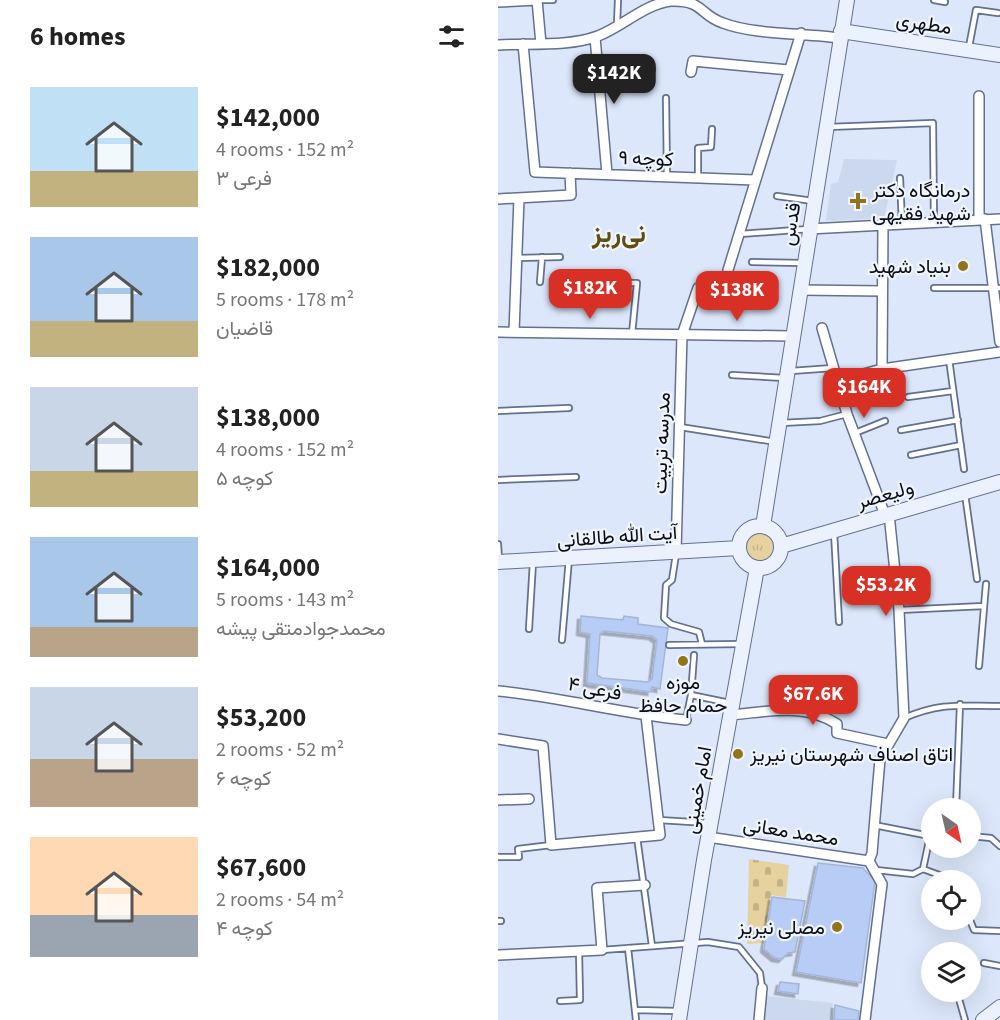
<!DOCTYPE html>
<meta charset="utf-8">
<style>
body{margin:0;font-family:"Source Sans 3",Vazirmatn,sans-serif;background:#f2f2f2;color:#222;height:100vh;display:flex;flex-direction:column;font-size:22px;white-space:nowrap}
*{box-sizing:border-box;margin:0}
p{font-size:20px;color:#767676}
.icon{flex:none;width:33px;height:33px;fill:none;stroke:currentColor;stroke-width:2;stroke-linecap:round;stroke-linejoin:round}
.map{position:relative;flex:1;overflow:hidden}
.sheet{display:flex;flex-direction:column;background:#fff;width:498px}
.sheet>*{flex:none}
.needle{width:39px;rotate:146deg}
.buttons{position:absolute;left:423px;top:798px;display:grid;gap:12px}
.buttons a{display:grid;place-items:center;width:60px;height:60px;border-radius:50%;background:#fff;box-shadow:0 6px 24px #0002;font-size:30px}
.price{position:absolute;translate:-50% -51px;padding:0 14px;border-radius:12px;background:#d93025;color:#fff;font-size:20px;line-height:39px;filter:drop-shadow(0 2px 3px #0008)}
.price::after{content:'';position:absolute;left:50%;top:36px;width:18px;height:14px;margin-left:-9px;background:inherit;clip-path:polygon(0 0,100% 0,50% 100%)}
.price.on{background:#222;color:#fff}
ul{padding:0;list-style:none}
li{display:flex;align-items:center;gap:18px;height:150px;padding:0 30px}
li span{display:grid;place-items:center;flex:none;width:168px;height:120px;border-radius:0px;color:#555}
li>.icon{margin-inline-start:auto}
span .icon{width:72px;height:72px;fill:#fffc;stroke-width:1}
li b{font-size:26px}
h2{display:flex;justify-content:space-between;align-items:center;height:72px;padding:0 30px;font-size:26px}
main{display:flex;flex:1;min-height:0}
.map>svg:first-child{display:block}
.built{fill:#cbd8ee}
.grass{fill:url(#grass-tufts)}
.cemetery{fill:url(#cemetery-stones)}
.building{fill:#b7cdf5;stroke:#a5b6d5;stroke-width:1.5;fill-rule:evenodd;filter:url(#shadow)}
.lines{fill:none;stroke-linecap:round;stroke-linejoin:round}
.lane-casing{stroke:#62718e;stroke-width:8}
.street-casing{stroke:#62718e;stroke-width:12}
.secondary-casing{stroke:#62718e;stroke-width:16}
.lane{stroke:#fff;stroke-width:4.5}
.street{stroke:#fff;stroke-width:9}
.secondary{stroke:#ebf2fe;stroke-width:14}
.poi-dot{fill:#92741a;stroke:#f0f4fb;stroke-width:2}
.labels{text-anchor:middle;stroke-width:4.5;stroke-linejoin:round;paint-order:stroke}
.street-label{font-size:20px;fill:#090e19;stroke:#f0f4fb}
.poi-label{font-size:20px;fill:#090e19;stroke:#f0f4fb;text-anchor:start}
.district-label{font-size:26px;font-weight:bold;fill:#614d10;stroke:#f0f4fb}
</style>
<main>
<section class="sheet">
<h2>6 homes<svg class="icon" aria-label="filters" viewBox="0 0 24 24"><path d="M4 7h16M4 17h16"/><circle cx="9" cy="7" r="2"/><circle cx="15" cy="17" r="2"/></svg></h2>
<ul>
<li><span style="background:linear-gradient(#bfe0f5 70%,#c2b280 0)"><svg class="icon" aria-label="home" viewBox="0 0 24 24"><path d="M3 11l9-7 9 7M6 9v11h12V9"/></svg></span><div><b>$142,000</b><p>4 rooms · 152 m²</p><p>فرعی ۳</p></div></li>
<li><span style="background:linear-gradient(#a9c7e8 70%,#c2b280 0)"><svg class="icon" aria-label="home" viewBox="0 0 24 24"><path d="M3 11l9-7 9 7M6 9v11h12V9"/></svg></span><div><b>$182,000</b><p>5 rooms · 178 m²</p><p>قاضیان</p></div></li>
<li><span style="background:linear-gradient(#c9d6e8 70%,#c2b280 0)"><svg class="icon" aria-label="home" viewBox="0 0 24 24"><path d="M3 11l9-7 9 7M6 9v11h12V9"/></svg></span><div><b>$138,000</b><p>4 rooms · 152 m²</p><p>کوچه ۵</p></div></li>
<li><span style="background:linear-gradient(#a9c7e8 75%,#b9a48a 0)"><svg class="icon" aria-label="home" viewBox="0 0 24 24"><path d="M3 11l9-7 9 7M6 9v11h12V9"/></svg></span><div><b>$164,000</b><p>5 rooms · 143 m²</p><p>محمدجوادمتقی پیشه</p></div></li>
<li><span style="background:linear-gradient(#c9d6e8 60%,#b9a48a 0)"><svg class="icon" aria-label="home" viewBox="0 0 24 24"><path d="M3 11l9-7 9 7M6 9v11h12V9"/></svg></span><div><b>$53,200</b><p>2 rooms · 52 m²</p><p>۶ کوچه</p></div></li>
<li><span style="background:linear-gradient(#ffd9b3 65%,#9aa5b1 0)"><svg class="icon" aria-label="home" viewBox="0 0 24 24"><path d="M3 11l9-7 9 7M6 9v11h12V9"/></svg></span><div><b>$67,600</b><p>2 rooms · 54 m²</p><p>کوچه ۴</p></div></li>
</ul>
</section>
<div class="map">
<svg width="502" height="1020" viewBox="0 0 502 1020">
<defs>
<pattern id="grass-tufts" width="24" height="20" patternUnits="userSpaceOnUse" patternTransform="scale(1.5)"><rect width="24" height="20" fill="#e6d29e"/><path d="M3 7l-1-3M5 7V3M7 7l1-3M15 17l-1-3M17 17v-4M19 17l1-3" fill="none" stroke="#c4b388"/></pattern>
<pattern id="cemetery-stones" width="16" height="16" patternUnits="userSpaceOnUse" patternTransform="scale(1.5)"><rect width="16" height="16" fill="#e6d29e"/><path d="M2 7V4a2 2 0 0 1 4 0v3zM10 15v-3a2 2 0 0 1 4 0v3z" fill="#c4b388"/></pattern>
<filter id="shadow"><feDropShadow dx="-3.5" dy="3.5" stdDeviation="0" flood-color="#0004"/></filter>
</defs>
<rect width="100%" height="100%" fill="#dce7fb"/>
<path class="built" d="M346,159L399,160L386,218L328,221L333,184L340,182Z
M267,996L335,1003L333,1020H264Z"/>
<path class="grass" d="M257,531L272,534L278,543L274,558L264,563L248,557L241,541Z"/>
<path class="cemetery" d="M251,859L291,865L288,897L273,895L265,943L249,944Z"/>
<path class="building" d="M83,616L125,620L126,616L140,618V624L170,628L162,689L154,687L153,692L89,683L92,634L82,632ZM106,631L154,636L159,640L154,679L150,682L104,678L99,675L102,634Z
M320,863L365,868L377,881L363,983L298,972Z
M274,897L307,901L297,952L290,953L284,959L277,958L266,949Z
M282,982L301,984L300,994L280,991Z
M337,1005L361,1011L360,1020H336Z"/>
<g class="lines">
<defs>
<path id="lane" d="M40,0H55
M436,0L447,2
M119,24L120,0
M471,47L478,10L500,13
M100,71L154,69
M168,98L169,177
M330,127L435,123L436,222
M200,178V148L213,147L214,129
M402,178L404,224
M279,196L315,201
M242,234L311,229
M19,258L62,257
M254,262L305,263
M42,282L44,257
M90,283H139L134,334
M436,288H502
M451,359L466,469
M293,371L335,368
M234,375L287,378
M410,397L455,391
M0,411L71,408
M283,423L322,421L349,414
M182,427L278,442
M403,430L460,420
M357,433L387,421
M413,455L463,445
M0,480L78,477
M467,494L479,579
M336,532L341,622
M0,544L1,560
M178,554L174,580L168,585L166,618L173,624L201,632L204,644
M401,610L486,606
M31,629L35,562
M64,640L71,559
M171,645L242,644
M481,666L488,584
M193,695L196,655
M406,718C444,702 462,706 502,706
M188,720L193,695L232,703
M458,808L462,704
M161,820L210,823
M376,825L432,836
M432,836L425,869L455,880
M472,836L493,838L502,846
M139,837L154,946
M0,857H21L20,849L53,845
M378,870L415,874L425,869
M472,920L476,930L502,931
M0,921H3
M130,948L138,1020
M104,950L210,942L241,947L262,973L264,988
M486,963L502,966
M459,992L467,1020
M62,1001L82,1000L81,951
M137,1010L179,1011"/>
<path id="street" d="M39,0L43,44
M0,2L39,0
M97,37L109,174
M25,44L37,172L257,180
M0,45C32,43 70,47 100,36C125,26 147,4 173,1C206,0 201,15 225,23C256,35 307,33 342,38
M193,72L195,61L291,70
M0,199L73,195L72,173
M487,219L502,342
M481,220V96
M311,229L502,219
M230,270L303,33
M301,290L384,291
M324,328L349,414L387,515
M0,332L293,336
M16,332L21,198
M384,369L385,225
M339,381L384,369L502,352
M178,552L184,335L200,288
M0,691C63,697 124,714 188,720
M232,715C269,712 306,702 339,724V733L390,744
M0,739L45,746L53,845L162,835L148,716
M0,800L31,799
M210,837L371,861
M371,861L374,853L382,759L406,718L401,610L391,514
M0,955L104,950L99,888L147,885
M261,1020L264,988
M367,1020L384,884L371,861"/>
<path id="secondary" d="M343,31L502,55
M241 547a21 21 0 1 1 42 0a21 21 0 1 1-42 0Z
M265,526L349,0
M283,546L502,482
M0,562L241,548
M181,1020L206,860L259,568
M485,1020L502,1007"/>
</defs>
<use href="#lane" class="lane-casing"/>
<use href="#street" class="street-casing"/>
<use href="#secondary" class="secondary-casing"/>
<use href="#lane" class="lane"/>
<use href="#street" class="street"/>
<use href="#secondary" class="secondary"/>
</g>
<g class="poi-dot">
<path d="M357 192h6v6h6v6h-6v6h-6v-6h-6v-6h6z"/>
<circle cx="465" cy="266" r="6"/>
<circle cx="185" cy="661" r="6"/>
<circle cx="240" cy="754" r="6"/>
<circle cx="339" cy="927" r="6"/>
</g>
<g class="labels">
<g class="street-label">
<text transform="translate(426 23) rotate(9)" y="7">مطهری</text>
<text transform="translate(148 158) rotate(2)" y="7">کوچه ۹</text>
<text transform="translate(292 224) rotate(-81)" y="7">قدس</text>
<text transform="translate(163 443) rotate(-88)" y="7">مدرسه تربیت</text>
<text transform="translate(387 494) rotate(-16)" y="7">ولیعصر</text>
<text transform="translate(119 536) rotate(-4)" y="7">آیت الله طالقانی</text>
<text transform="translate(97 688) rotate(11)" y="7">فرعی ۴</text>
<text transform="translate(199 790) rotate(-80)" y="7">امام خمینی</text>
<text transform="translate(293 831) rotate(9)" y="7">محمد معانی</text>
</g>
<g class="poi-label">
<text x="374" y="197">درمانگاه دکتر<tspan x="374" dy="23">شهید فقیهی</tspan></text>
<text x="453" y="273" text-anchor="end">بنیاد شهید</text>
<text x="185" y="689" text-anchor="middle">موزه<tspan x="185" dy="23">حمام حافظ</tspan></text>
<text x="252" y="761">اتاق اصناف شهرستان نیریز</text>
<text x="327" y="934" text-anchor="end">مصلی نیریز</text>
</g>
<g class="district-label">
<text x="121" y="242">نی‌ریز</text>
</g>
</g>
</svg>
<div class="buttons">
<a><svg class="needle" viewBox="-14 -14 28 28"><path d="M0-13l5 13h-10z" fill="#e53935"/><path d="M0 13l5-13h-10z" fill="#767676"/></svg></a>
<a><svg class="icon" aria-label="locate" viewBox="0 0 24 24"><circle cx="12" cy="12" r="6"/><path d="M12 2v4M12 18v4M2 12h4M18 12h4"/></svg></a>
<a><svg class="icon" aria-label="layers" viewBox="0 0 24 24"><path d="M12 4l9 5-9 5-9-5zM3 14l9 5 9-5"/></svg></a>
</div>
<b class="price on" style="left:116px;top:105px">$142K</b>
<b class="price" style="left:92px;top:320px">$182K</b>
<b class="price" style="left:239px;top:322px">$138K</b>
<b class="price" style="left:366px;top:419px">$164K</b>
<b class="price" style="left:388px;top:617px">$53.2K</b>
<b class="price" style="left:315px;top:726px">$67.6K</b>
</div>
</main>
